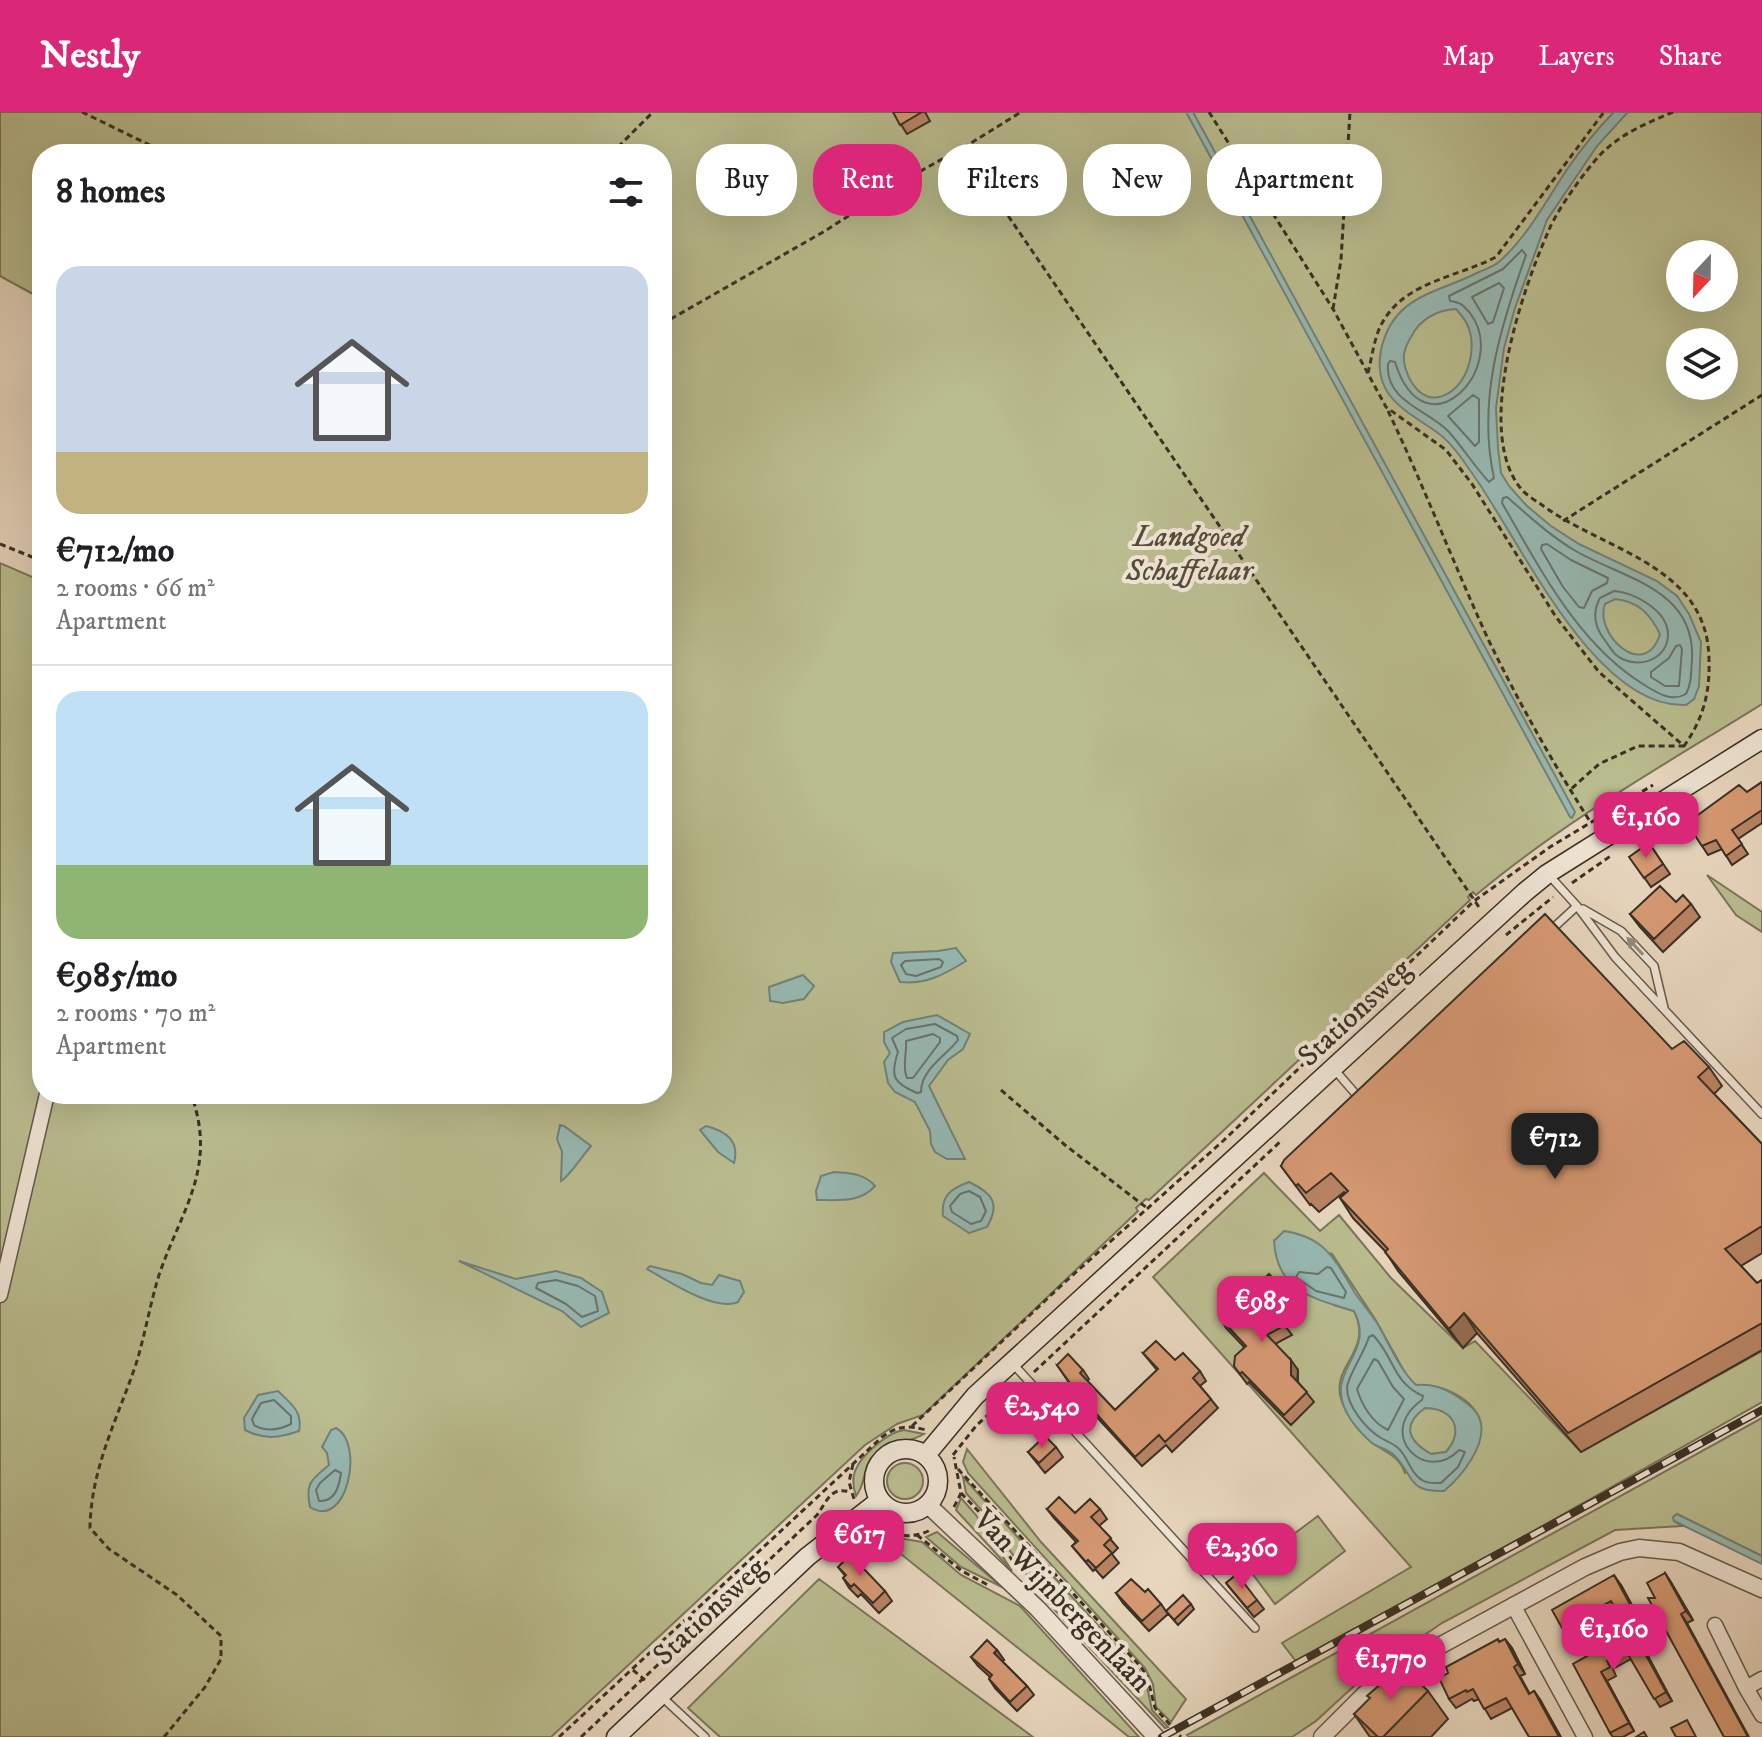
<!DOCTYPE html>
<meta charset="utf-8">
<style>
body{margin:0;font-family:"IM FELL DW Pica",serif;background:#f2f2f2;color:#202124;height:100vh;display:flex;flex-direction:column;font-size:30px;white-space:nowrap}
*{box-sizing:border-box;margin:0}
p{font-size:26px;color:#757577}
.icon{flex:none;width:44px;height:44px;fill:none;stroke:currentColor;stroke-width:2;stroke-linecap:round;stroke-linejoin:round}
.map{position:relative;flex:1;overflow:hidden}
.panel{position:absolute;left:32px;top:32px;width:640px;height:960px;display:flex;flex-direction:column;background:#fff;border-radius:32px;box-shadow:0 8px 32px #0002}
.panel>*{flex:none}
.hud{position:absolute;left:696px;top:32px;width:760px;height:72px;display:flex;gap:16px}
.needle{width:52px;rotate:202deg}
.buttons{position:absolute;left:1666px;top:128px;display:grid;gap:16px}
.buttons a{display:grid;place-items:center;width:72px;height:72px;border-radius:50%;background:#fff;box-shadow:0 8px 32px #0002;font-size:40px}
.price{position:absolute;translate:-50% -68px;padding:0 18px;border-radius:16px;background:#db2777;color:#fff;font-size:26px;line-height:52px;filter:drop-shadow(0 2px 4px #0008)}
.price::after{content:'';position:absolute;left:50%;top:48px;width:24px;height:18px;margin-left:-12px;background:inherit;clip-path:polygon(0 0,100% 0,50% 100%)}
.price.on{background:#222;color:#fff}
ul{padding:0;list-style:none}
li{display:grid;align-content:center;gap:16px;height:424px;padding:0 24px}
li+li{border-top:2px solid #e0e0e0}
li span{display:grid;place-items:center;height:248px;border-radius:24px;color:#555}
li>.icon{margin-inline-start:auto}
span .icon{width:144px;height:144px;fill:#fffc;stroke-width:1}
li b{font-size:34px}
h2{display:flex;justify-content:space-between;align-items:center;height:96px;padding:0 24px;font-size:34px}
.chip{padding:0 28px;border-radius:32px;background:#fff;box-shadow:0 8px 32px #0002;font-size:28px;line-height:72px}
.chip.on{background:#db2777;color:#fff}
header{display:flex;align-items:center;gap:48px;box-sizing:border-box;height:112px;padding:0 40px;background:#db2777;color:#fff}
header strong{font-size:38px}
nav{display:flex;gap:44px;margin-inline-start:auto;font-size:28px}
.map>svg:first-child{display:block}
.green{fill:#babd8f;stroke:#7a765a;stroke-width:2;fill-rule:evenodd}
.water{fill:#97b9b3;stroke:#72827a;stroke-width:2;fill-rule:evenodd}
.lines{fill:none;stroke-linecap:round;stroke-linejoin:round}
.shore{stroke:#68746c;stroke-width:2}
.service-casing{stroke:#665a4c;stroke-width:10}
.minor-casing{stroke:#665a4c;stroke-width:17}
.tertiary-casing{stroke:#665a4c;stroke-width:19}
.secondary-casing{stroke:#3a3025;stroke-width:21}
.path{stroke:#3a3025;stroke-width:3;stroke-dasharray:6 4;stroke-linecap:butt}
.service{stroke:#f0e5d5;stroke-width:7}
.minor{stroke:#f0e5d5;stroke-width:14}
.tertiary{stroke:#f0e5d5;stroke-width:16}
.secondary{stroke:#f0e5d5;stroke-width:18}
.rail-casing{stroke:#3a3025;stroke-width:8}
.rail{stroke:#f0e5d5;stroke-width:5;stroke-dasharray:15;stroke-linecap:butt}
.wall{fill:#b98464;stroke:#3a3025;stroke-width:2}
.shaded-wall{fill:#966c51;stroke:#3a3025;stroke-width:2}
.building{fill:#d79a74;stroke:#3a3025;stroke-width:2}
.oneway{fill:#958a7d}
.labels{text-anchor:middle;stroke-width:8;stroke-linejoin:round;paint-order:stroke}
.park-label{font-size:30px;font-style:italic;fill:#544c3a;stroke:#f0e5d5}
.street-label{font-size:30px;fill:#3a3025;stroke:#f0e5d5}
</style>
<header>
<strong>Nestly</strong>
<nav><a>Map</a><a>Layers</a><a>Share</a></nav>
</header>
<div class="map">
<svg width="1762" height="1625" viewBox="0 0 1762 1625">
<rect width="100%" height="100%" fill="#e8d7bf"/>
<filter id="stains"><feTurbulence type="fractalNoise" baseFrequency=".0025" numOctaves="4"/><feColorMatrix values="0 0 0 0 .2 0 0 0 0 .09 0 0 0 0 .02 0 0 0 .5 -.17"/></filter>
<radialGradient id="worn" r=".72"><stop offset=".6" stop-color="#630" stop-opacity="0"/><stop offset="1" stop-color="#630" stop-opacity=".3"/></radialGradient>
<path class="green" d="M0,0H1762V592C1664,653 1564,709 1476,783L1473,780L1468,785L1470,788L1149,1088L1146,1087L1136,1096L1138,1099L923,1303L897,1312L865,1333L551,1625H0V451L32,465L42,459V982H662V42H42V187L0,164ZM1680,142H1724V186H1680ZM1680,230H1724V274H1680Z
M1707,763L1762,800V820L1736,803Z
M1264,1061L1320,1119L1339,1103L1391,1166L1463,1236L1475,1229L1581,1340L1762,1239V1290L1298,1552L1282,1531L1411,1455L1153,1165ZM1275,1129L1332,1142L1375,1207L1408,1266L1417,1274C1438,1271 1470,1284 1479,1306C1483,1314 1479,1323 1477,1332L1405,1361C1399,1344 1387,1341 1374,1332C1360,1322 1346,1303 1341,1287C1331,1253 1374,1239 1354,1199L1334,1193Z
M1425,1296C1454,1296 1465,1318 1446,1340L1431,1342C1408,1329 1401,1313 1425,1296Z
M1762,1306V1444L1677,1402L1674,1409L1683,1414L1615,1418L1442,1511L1388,1548L1354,1574L1316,1609L1292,1625H1189L1187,1623Z
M904,1318L924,1322C906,1333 885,1327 871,1347C862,1359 866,1372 856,1384C853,1375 852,1367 855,1359C861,1343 888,1320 904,1318Z
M967,1337L1041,1430L1186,1587L1171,1610L1156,1595L1153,1572L1145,1556L968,1361L963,1350Z
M887 1369a18 18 0 1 1 36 0a18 18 0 1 1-36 0Z
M963,1365L1145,1565L1152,1598L1168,1615L1165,1616L1040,1482L984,1401L966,1381Z
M961,1386L976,1403L1012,1459L956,1398Z
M1318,1404L1345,1439L1275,1492L1248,1456Z
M937,1420L1002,1475L961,1455L926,1425Z
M876,1422L922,1430L961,1463L1020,1494L1139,1625H1129Z
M819,1467L1033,1625H720L688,1596Z"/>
<path class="water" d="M1186,0H1193L1575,700L1572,706L1570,705Z
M1614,0H1628L1597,34L1547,108L1515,196L1504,236L1496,296L1498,336L1501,361L1509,374L1527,394L1551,414L1579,432L1657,469L1677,484L1689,502L1701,530L1699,574L1694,587L1686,593C1592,597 1518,422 1469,357C1461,345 1449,329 1438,321C1406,298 1372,285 1381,238C1393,183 1436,182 1479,160C1486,157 1495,154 1500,149C1528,124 1547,87 1568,56C1582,36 1597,17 1614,0ZM1456,197C1460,202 1465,207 1467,212C1479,236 1467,279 1439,285C1417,290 1402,259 1404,242C1405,236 1408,230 1411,225C1420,207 1437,198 1456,197ZM1615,487C1638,489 1650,502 1660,522C1645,570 1594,523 1605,492Z
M956,836L966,849C945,862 926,873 900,870L891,850L893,841L938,839Z
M803,863L814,874L804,887L783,891L770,889L769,875Z
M937,903L970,922L963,937L948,948L929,974L965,1047H947L935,1040L931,1032L930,1019L915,990L895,980L888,971L884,950L890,941L884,930V920L903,910Z
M560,1013L564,1014L591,1034C583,1043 568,1066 561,1069L562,1040L557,1027Z
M706,1014C726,1019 740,1029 734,1051L718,1040L700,1018Z
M834,1060C849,1061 864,1061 875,1074C860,1091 839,1088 817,1088L816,1079L821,1064Z
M969,1070C992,1081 1001,1091 987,1115L969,1121L943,1104C941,1084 950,1077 969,1070Z
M1284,1119C1326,1125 1335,1148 1355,1181C1362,1191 1370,1200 1377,1211C1389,1231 1399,1257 1416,1273C1434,1272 1444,1276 1458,1285C1466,1291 1477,1297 1480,1308C1488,1332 1461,1365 1444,1379C1406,1380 1415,1364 1394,1343C1388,1337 1379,1336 1372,1331C1365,1325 1356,1315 1351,1308C1318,1258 1378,1245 1354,1199C1313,1186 1277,1180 1274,1129ZM1425,1296C1454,1296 1465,1319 1446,1340L1431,1342C1408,1329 1401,1313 1425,1296Z
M459,1149L516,1167L556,1159L581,1166L602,1180L609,1201L581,1215L562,1199Z
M650,1154L682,1162L701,1171L712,1173L719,1163L740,1169L744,1180L738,1190C715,1200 668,1169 647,1157Z
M278,1279C291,1292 303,1299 299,1319C279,1326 264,1328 245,1318L244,1306L258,1283Z
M336,1316C365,1331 347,1419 310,1395C305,1371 311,1368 329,1353L327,1341L322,1335L331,1318Z
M1677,1402L1762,1444V1452L1674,1409L1673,1405Z"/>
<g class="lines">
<path class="shore" d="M1522,138L1526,143C1500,216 1477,289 1494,366L1489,370C1475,355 1463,336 1449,320C1429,298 1385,290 1388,252L1390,249L1395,250C1425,346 1511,255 1470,201C1463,193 1460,190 1450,189L1449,184L1503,157Z
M1499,171L1504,176L1493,210L1488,212L1472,185Z
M1473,283L1479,287V330L1475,334L1448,304Z
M1507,385C1529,404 1549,423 1574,438C1621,466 1695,476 1692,546C1691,559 1692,571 1686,582C1672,590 1659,582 1646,574C1579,534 1541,458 1502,391L1503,386Z
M1547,432L1571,448L1608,466L1607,471L1592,479L1584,496L1579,495L1563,475L1541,437L1542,433Z
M1614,479C1634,480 1669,499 1668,524C1666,551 1633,558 1615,542C1612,539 1607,531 1604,527C1594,514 1592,501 1600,486Z
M1680,533L1682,537L1679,574H1665L1651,565V560L1669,546L1676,534Z
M939,847L943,850L941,855L916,864L906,862L901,853L905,849Z
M935,912L957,924L958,928C946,944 921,957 921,980L917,981C893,971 890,964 898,940L892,926L906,917Z
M933,922L940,926V930L913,966H907C902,955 907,941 906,929Z
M969,1079L980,1085L986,1099L981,1109L971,1112L952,1100L950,1094L960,1082Z
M1327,1155L1331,1156L1346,1180L1344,1186L1316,1179L1296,1165L1299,1160L1318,1162Z
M556,1168L578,1174L595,1184L598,1199L582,1205L566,1192L536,1176L538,1171Z
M1373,1223C1395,1246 1392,1270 1423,1284L1422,1288C1374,1322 1426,1373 1459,1338L1465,1340L1458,1355L1441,1371C1433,1371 1425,1372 1418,1365C1409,1357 1407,1343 1397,1335C1392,1331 1386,1329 1381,1326C1366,1317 1347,1294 1347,1276C1347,1266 1365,1239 1369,1225Z
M1374,1247L1378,1249L1393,1275L1404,1287L1388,1318C1373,1311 1362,1294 1357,1277Z
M274,1288L291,1304V1312C279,1318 266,1320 254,1313L252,1307L261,1291Z
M335,1358L341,1361C339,1375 335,1390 319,1389L316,1378L320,1371Z"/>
<defs>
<path id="service" d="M1548,762L1577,794L1615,845L1762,1002
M1583,797L1621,819L1654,854L1664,896
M1550,819L1577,794
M1334,957L1360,987
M1013,1252L1255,1516
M662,1585L705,1625"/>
<path id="minor" d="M0,1183L47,982
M1513,1493L1585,1625
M1715,1513L1746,1576
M1762,1567L1746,1576L1762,1603"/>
<path id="tertiary" d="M928,1393L1038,1497L1156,1625
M1322,1625L1365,1582L1397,1557L1585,1455L1620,1440L1639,1436L1679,1440L1762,1477"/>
<path id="secondary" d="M874 1369a32 32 0 1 1 64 0a32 32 0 1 1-64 0Z
M926,1343L975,1284L1525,780L1547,762L1762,627
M616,1625L807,1445L880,1388"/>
</defs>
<use href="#service" class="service-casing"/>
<use href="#minor" class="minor-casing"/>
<use href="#tertiary" class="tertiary-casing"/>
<use href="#secondary" class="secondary-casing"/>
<path class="path" d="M82,0L168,42
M1209,0L1333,197L1386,295L1446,338L1472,372L1556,505L1599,560L1684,634H1638L1599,652L1570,678
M1673,0C1647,11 1620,22 1600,43C1585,59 1557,98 1549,118C1522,178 1472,323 1523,379C1528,384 1536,389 1542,393C1604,439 1709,453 1709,549C1710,581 1703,607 1684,634
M963,36L1021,0
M611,42L653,0
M1333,197L1341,148L1350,0
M662,212L825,119L901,70L962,36L1481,798
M1368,261C1372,245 1374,227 1381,213C1404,169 1456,166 1496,145L1604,0
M1388,299C1424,374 1454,453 1489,529C1519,591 1554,653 1591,711
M1563,409L1762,283
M0,432L42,449
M1572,771L1612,743
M1506,823L1553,785
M1001,978L1065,1033L1147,1096
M1034,1260L1282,1028
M912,1314L1065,1170L1223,1029L1474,789L1550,735L1653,673
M953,1343L976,1314L1019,1274
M853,1352L849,1370L854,1387
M958,1357L1141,1555L1147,1564L1155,1596L1181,1625
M961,1381L982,1403L1012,1448
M954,1395L961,1381L954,1345
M875,1415C893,1424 914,1428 932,1417
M917,1423L962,1459L988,1473
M633,1558L645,1568
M164,1625L205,1575L221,1547V1524L177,1483L109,1437L90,1416C91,1356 117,1308 136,1252C145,1223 150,1192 159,1163C181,1098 218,1056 191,982
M559,1625L882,1325C897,1314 908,1313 926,1318
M581,1625L817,1403C827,1390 830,1374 850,1380"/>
<use href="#service" class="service"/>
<use href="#minor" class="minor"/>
<use href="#tertiary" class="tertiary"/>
<use href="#secondary" class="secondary"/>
<defs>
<path id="rail" d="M1162,1625L1762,1298"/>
</defs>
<use href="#rail" class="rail-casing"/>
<use href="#rail" class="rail"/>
</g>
<path class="wall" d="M893,0H925L930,9L907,22Z
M1762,670V711L1738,727L1748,742L1732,753L1722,737L1708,743L1687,711L1747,680Z
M1649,731L1670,762L1651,775L1630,745Z
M1676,790L1691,792L1700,805L1663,840L1640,815L1630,802Z
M1672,937L1709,955L1722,974L1714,982L1762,1032V1141L1741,1154L1757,1171L1762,1168V1238L1581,1340L1477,1221L1463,1236L1398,1159L1385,1139L1353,1106L1340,1086L1345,1081L1344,1080L1319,1100L1311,1092L1310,1093L1281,1054Z
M1252,1178H1284L1291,1188L1278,1199L1281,1203L1279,1206L1292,1223L1275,1232L1298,1258V1270L1314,1290L1291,1313L1249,1270L1247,1272L1234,1254L1244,1235L1226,1216L1220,1206L1233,1193L1228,1187Z
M1143,1241L1175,1248L1200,1259L1206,1269L1200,1274L1218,1296L1172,1340L1166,1333L1142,1354L1081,1288L1057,1253L1083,1258L1089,1267L1087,1269L1115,1298L1157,1258Z
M1008,1296L1035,1299L1042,1309L1029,1321L1014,1306Z
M1056,1335L1063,1345L1045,1361L1028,1340Z
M1047,1397L1075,1401L1100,1397L1107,1407L1099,1414L1118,1436L1112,1442L1119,1451L1103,1466L1095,1457L1093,1459L1072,1434L1076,1430L1054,1406Z
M838,1455L885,1479L892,1489L879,1501L861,1482L858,1485L849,1476L843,1466L845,1464Z
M1665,1461L1693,1508L1687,1511L1655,1486Z
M1226,1471L1257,1488L1264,1497L1254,1505Z
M1621,1473L1640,1508H1623L1617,1499L1568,1525L1562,1516Z
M1145,1480L1161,1492L1168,1502L1149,1519L1123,1491L1116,1481Z
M1191,1492L1194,1497L1178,1513L1166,1499Z
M1628,1510L1634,1518L1672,1589L1660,1595L1631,1547L1613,1557L1616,1564L1607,1569L1634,1619L1623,1625H1613L1610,1621L1587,1544Z
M1505,1527L1512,1536L1525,1562L1520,1564L1530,1582L1534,1579L1541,1589L1512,1596L1491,1607L1479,1587L1474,1589L1472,1587L1456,1596L1449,1587L1500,1530Z
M997,1538L1004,1548L1002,1549L1027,1574L1034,1583L1017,1599L995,1576L989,1567L990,1565L978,1554L971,1545Z
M1428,1579L1448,1607L1431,1625H1370L1354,1602Z"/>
<path class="shaded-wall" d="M1275,1194L1281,1203L1278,1208L1271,1198Z
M1464,1201L1477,1221L1463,1236L1449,1217Z
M1291,1248L1298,1258L1297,1272L1291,1263Z
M1665,1461L1671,1470L1693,1508L1686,1499Z
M1614,1463L1621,1473L1640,1508L1633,1498Z
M1681,1502L1687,1511L1749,1625H1748Z
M1628,1510L1634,1518L1672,1589L1666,1580Z
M1505,1527L1512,1536L1525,1562L1518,1552Z
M997,1538L1004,1548L1001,1551L994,1541Z
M1601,1560L1607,1569L1634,1619L1629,1611Z
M1534,1579L1541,1589L1561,1625H1559Z"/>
<path class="building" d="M893,0H922L900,13Z
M1762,670V698L1732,718L1742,732L1726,744L1716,728L1702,734L1687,711L1739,673L1747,680Z
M1649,731L1663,752L1644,766L1629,745Z
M1660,774L1676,790L1683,783L1691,792L1654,827L1630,802Z
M1545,802L1672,937L1684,929L1709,955L1698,965L1762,1032V1114L1725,1137L1757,1171L1762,1168V1211L1568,1321L1464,1201L1449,1217L1385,1140L1388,1137L1340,1086L1348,1079L1331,1061L1306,1081L1298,1072L1296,1074L1281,1054L1284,1048Z
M1269,1162L1284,1178L1271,1190L1275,1194L1271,1198L1285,1213L1267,1223L1291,1248V1263L1307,1280L1284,1303L1242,1260L1240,1262L1234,1254L1235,1244L1246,1234L1220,1206L1234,1192L1228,1187L1245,1171L1252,1178Z
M1156,1229L1175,1248L1183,1241L1200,1259L1193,1266L1211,1287L1165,1330L1159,1323L1135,1345L1075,1278L1057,1253L1068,1242L1083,1258L1080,1261L1115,1298L1158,1257L1143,1241Z
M1021,1284L1035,1299L1022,1312L1008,1296Z
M1045,1324L1056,1335L1039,1351L1028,1340Z
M1059,1385L1075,1401L1090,1387L1100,1397L1091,1405L1111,1426L1104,1433L1112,1441L1096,1456L1088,1448L1086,1450L1072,1434L1078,1429L1047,1397Z
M844,1436L885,1479L873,1491L854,1472L851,1475L843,1466L846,1463L838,1455L844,1449Z
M1665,1461L1686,1499L1681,1502L1748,1625H1724L1648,1486H1655L1647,1471Z
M1237,1462L1257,1488L1247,1496L1226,1471Z
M1614,1463L1633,1498L1617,1499L1611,1489L1562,1516L1552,1498Z
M1131,1467L1145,1480L1148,1477L1161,1492L1142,1509L1116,1481Z
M1183,1483L1191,1492L1174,1508L1166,1499Z
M1628,1510L1666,1580L1654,1587L1626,1539L1607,1549L1610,1555L1601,1560L1629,1611L1610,1621L1573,1552L1587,1544L1582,1535Z
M1498,1527L1499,1530L1505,1527L1518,1552L1514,1555L1529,1582L1534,1579L1559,1625H1529L1506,1586L1484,1597L1473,1577L1467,1580L1466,1578L1449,1587L1439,1566L1448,1561L1446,1555Z
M987,1528L997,1538L994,1541L1027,1574L1010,1590L989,1567L992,1563L971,1545Z
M1402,1553L1428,1579L1383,1625H1378L1354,1602L1370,1586L1367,1584Z
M1687,1608L1696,1625H1676L1671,1616Z
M1644,1620L1647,1625H1636Z"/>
<defs><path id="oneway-solid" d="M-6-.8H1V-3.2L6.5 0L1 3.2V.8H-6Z" transform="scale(2)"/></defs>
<use class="oneway" href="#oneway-solid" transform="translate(1635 834) rotate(-133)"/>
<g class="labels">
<g class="park-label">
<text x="1189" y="434">Landgoed<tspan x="1189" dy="34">Schaffelaar</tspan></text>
</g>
<g class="street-label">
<text transform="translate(1354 900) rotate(-43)" y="10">Stationsweg</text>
<text transform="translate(1063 1488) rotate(46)" y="10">Van Wijnbergenlaan</text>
<text transform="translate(709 1499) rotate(-43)" y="10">Stationsweg</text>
</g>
</g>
<rect width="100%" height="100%" filter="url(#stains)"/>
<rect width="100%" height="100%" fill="url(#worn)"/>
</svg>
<div class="buttons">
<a><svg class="needle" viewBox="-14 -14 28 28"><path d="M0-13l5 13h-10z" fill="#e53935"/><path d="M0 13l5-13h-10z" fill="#757577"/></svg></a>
<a><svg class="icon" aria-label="layers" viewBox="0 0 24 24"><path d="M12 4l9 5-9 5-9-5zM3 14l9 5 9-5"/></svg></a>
</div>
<b class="price" style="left:1646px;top:748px">€1,160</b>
<b class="price on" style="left:1555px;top:1069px">€712</b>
<b class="price" style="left:1262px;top:1232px">€985</b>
<b class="price" style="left:1042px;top:1338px">€2,540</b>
<b class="price" style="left:860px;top:1466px">€617</b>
<b class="price" style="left:1242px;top:1479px">€2,360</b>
<b class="price" style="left:1614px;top:1560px">€1,160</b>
<b class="price" style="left:1391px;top:1590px">€1,770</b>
<div class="hud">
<a class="chip">Buy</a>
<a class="chip on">Rent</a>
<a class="chip">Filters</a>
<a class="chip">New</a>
<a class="chip">Apartment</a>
</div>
<section class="panel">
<h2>8 homes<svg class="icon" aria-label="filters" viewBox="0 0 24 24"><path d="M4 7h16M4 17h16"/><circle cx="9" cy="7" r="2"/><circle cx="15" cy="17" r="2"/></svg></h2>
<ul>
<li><span style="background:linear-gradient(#c9d6e8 75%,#c2b280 0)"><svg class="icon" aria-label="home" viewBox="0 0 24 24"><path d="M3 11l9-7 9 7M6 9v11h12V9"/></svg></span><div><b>€712/mo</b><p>2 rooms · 66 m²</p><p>Apartment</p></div></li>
<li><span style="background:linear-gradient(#bfe0f5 70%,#8fb573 0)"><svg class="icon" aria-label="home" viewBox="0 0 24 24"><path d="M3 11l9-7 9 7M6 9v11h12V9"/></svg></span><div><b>€985/mo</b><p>2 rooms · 70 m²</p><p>Apartment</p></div></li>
</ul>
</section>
</div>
